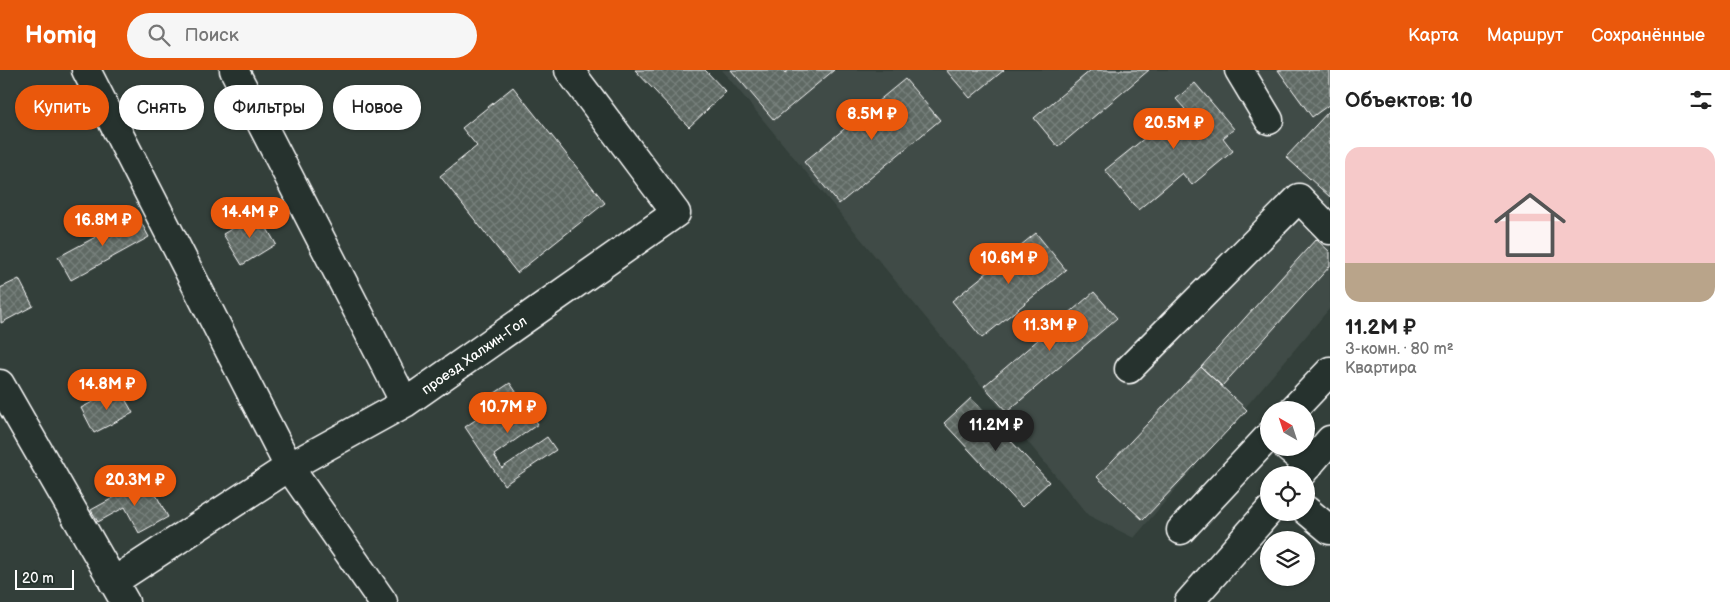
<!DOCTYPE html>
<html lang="ru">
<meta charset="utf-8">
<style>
body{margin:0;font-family:"Balsamiq Sans",sans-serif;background:#f6f6f6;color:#222;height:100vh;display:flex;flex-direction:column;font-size:19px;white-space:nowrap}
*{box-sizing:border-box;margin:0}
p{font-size:16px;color:#767676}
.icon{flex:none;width:28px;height:28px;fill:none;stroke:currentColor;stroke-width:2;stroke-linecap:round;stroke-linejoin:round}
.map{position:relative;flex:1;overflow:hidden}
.sheet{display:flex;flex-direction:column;background:#fff;width:400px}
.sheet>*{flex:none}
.hud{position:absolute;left:15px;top:15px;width:475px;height:45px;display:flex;gap:10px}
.needle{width:32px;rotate:321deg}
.fabs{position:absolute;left:1260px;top:331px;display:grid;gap:10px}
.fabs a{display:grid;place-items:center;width:55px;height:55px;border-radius:50%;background:#fff;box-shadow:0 1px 4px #0004;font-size:25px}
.scale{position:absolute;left:15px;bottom:12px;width:59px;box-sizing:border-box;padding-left:5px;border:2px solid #fff;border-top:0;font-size:14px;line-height:18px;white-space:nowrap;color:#fff;-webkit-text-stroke:4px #26332d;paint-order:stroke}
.price{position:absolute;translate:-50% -42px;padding:0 11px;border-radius:18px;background:#ea580c;color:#fff;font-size:16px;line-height:32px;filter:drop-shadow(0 1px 2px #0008)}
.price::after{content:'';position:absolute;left:50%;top:30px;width:15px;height:11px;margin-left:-8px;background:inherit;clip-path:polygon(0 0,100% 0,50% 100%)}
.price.active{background:#222;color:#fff}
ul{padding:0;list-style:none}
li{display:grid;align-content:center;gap:10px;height:265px;padding:0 15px}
li span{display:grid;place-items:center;height:155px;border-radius:15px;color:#555}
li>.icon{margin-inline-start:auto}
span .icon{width:90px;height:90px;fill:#fffc;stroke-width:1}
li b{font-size:21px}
h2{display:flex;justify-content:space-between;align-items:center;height:60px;padding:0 15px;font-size:21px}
.tag{padding:0 18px;border-radius:22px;background:#fff;box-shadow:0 1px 4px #0004;font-size:18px;line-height:45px}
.tag.active{background:#ea580c;color:#fff}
header{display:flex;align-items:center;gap:30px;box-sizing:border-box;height:70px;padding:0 25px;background:#ea580c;color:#fff}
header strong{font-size:24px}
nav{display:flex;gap:28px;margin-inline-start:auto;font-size:18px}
.search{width:350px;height:45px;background:#f6f6f6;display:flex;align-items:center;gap:12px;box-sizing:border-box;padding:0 18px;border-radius:28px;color:#767676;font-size:19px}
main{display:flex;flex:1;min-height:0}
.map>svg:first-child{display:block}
.built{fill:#404c47}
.building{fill:url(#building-cross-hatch);stroke:#fff}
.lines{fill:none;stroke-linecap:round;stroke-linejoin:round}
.minor-casing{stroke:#fff;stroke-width:31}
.major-casing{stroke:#fff;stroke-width:31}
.minor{stroke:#26332d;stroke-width:28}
.major{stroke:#26332d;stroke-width:28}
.labels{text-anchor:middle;stroke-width:5;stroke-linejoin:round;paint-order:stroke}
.street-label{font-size:14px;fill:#fff;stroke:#26332d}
</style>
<header>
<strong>Homiq</strong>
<div class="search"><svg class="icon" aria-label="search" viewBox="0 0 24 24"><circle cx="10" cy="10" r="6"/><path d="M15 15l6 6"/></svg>Поиск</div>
<nav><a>Карта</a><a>Маршрут</a><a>Сохранённые</a></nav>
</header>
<main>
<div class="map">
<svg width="1330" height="532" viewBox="0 0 1330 532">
<defs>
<pattern id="building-cross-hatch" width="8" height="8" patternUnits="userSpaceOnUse" patternTransform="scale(1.25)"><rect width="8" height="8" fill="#5f6964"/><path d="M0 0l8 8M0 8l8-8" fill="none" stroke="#77807b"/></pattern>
</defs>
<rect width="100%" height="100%" fill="#333f3a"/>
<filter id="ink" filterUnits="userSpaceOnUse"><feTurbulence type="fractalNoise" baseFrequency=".02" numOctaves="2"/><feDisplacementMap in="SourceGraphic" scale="10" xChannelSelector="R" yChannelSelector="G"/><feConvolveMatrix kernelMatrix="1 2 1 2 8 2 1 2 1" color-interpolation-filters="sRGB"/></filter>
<g filter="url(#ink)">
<path class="built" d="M722,0H1330V238L1134,468L1088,445Z"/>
<path class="building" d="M635,0H705L726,22L689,57Z
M731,0H783L785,3L789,0H834L774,50Z
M946,0H1004L970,28Z
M1091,0H1149L1058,77L1034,48Z
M1278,0H1330V34L1312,47Z
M905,9L940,50L839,134L804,92Z
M1195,13L1234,59L1223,68L1233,81L1192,115L1182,103L1138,140L1105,100L1146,67L1138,57L1149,48L1159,61L1185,39L1176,29Z
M513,17L605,133L517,203L440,106L477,76L462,58Z
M1330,40V127L1286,87Z
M258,143L276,174L242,195L223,164Z
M137,145L149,167L71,210L58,187Z
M1036,163L1066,200L982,268L952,231Z
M1316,169L1330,182V196L1222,316L1201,297Z
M19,209L33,236L1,253L0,218Z
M1094,222L1117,248L1007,342L984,316Z
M1201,297L1247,340L1143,450L1097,407Z
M510,313L538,354L494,385L502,398L547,367L556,380L504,415L465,357L496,336L489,327Z
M119,318L133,343L94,363L81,338Z
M971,328L1049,412L1022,437L944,353Z
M144,411L150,423L154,421L168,447L139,463L125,437L98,452L91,440Z"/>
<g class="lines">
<defs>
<path id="minor" d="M86,0L289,397L383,532
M234,0L405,333
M1239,0L1269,50
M1129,299L1299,128L1330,160
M0,314L125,532
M1293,340L1330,301
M1288,378L1309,395
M1306,440L1330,460
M1181,460L1269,366
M113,512L289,397L405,333L676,143L569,0"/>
<path id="major" d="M1300,405L1330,370
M1189,532L1269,441"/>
</defs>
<use href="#minor" class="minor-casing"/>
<use href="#major" class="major-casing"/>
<use href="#minor" class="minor"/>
<use href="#major" class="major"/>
</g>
</g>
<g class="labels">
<g class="street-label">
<text transform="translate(474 285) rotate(-35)" y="5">проезд Халхин-Гол</text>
</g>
</g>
</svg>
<div class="fabs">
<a><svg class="needle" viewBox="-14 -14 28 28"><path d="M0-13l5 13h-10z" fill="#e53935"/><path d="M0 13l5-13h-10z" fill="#767676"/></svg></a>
<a><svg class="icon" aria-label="locate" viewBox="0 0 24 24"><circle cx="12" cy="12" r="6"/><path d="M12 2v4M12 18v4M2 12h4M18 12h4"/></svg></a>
<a><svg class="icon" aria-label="layers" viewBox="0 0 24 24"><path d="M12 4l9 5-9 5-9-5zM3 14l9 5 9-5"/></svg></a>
</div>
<div class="scale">20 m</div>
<b class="price" style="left:872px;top:71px">8.5M ₽</b>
<b class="price" style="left:1174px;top:80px">20.5M ₽</b>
<b class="price" style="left:250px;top:169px">14.4M ₽</b>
<b class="price" style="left:103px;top:177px">16.8M ₽</b>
<b class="price" style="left:1009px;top:215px">10.6M ₽</b>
<b class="price" style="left:1050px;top:282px">11.3M ₽</b>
<b class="price" style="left:107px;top:341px">14.8M ₽</b>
<b class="price" style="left:508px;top:364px">10.7M ₽</b>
<b class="price active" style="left:996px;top:382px">11.2M ₽</b>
<b class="price" style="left:135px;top:437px">20.3M ₽</b>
<div class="hud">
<a class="tag active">Купить</a>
<a class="tag">Снять</a>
<a class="tag">Фильтры</a>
<a class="tag">Новое</a>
</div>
</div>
<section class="sheet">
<h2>Объектов: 10<svg class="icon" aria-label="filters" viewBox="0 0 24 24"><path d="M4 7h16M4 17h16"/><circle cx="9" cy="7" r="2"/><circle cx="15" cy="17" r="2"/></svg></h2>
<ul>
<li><span style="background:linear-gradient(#f6c9c9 75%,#b9a48a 0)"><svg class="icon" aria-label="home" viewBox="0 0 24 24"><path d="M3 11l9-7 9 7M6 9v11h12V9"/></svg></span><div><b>11.2M ₽</b><p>3-комн. · 80 m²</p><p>Квартира</p></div></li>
</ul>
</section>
</main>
